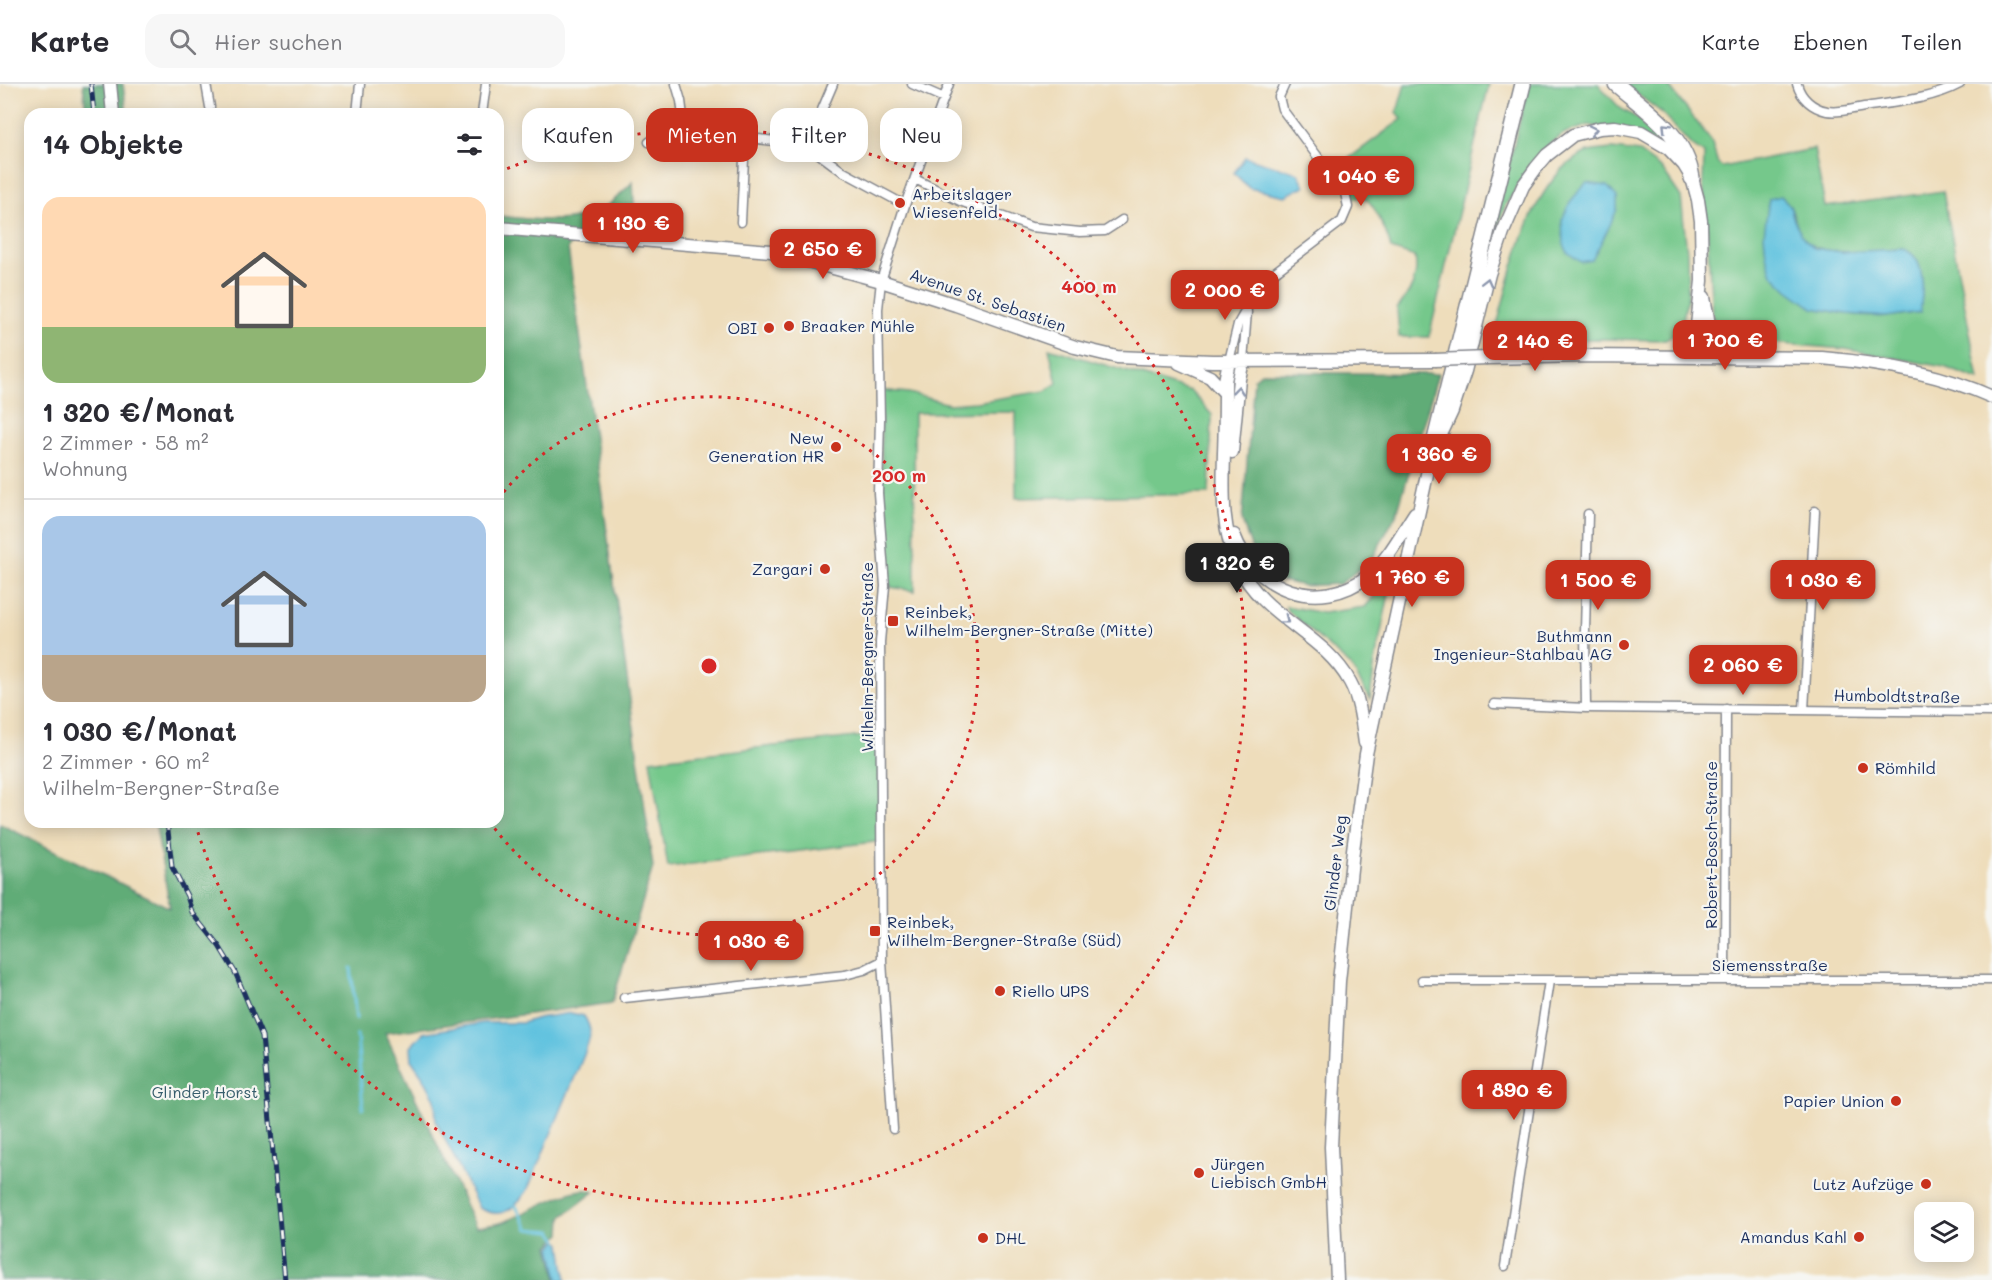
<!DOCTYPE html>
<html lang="de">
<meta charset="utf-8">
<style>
body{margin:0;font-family:Mali,sans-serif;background:#f7f7f7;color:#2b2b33;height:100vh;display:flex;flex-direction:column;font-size:22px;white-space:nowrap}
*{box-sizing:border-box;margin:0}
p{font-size:20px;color:#7c7c81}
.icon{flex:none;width:33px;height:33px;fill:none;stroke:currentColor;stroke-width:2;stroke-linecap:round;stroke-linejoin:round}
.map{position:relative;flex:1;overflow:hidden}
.panel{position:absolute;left:24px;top:24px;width:480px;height:720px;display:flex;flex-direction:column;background:#fff;border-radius:18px;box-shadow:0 3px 15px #0003}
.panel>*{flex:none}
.guide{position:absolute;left:522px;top:24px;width:570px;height:54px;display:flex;gap:12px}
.tools{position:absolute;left:1914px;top:1118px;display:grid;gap:12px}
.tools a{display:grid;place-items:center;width:60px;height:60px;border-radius:12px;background:#fff;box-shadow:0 3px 15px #0003;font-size:30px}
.price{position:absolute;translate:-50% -51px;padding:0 14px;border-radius:12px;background:#c8321e;color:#fff;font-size:20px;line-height:39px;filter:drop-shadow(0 2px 3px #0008)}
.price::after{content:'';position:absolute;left:50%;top:36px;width:18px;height:14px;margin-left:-9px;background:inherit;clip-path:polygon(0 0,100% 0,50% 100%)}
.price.on{background:#222;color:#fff}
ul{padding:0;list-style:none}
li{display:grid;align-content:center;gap:12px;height:318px;padding:0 18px}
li+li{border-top:2px solid #e1e1e2}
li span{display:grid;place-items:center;height:186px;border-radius:18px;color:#555}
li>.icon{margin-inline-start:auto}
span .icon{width:108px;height:108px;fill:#fffc;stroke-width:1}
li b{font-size:26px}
h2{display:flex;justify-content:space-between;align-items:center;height:72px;padding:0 18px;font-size:26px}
.tag{padding:0 21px;border-radius:18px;background:#fff;box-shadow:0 3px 15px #0003;font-size:21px;line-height:54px}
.tag.on{background:#c8321e;color:#fff}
header{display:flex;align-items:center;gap:36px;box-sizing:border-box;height:84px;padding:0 30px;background:#fff;border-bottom:2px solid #e1e1e2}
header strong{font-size:28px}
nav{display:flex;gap:33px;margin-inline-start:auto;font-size:21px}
.search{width:420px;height:54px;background:#f7f7f7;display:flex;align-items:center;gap:15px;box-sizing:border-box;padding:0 21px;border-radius:18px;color:#7c7c81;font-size:22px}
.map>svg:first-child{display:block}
.green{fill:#75c88b;stroke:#487c74;stroke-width:1.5;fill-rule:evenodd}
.forest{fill:#60ac77;stroke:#3e6e6a;stroke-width:1.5}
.water{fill:#61c2df;stroke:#3e789e;stroke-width:1.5}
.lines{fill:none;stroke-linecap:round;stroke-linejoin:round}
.stream{stroke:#61c2df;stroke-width:3}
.minor-casing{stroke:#84868c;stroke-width:11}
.secondary-casing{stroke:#84868c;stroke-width:15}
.trunk-casing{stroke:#84868c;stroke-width:18}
.minor{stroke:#fff;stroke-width:8}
.secondary{stroke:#fff;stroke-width:12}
.trunk{stroke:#fff;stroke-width:15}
.rail-casing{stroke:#1b2f5e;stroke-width:5}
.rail{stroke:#f6f6f2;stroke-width:3;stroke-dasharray:9;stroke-linecap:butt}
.secondary-bridge-casing{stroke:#84868c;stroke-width:15;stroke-linecap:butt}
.secondary-bridge{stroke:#fff;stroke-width:12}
.oneway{stroke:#8d97ae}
.ring{fill:none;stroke:#d62828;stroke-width:3;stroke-dasharray:3 6}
.poi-dot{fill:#c8321e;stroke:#f6f6f2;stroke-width:2}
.labels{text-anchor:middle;stroke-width:4.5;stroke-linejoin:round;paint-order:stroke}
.poi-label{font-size:16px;fill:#1b2f5e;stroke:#f6f6f2;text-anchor:start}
.street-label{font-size:16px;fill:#1b2f5e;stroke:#f6f6f2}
.park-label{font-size:16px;fill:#365d6c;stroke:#f6f6f2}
.centre{fill:#d62828;stroke:#f6f6f2;stroke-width:3}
.ring-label{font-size:18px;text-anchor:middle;font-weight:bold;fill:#d62828;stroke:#f6f6f2;stroke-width:4.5;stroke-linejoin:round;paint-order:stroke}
</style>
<header>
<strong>Karte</strong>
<div class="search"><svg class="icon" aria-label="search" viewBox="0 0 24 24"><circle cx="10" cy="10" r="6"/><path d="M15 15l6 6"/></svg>Hier suchen</div>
<nav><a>Karte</a><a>Ebenen</a><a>Teilen</a></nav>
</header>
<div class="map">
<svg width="1992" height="1196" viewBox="0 0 1992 1196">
<rect width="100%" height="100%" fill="#f6f6f2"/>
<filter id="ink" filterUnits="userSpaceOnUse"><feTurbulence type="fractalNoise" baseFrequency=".0167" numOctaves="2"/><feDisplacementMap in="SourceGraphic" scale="12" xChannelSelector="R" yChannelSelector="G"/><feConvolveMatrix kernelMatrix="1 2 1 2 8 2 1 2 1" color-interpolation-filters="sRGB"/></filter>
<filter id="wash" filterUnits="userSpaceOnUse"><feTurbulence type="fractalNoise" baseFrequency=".008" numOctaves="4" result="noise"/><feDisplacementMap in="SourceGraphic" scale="24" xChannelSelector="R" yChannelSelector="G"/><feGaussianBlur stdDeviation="1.35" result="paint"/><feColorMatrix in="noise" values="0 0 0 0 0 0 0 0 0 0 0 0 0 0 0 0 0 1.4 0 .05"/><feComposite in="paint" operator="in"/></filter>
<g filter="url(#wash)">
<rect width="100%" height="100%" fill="#edb"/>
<path class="green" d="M1405,0H1489L1429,253H1399L1397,225C1410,208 1419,195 1415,173L1391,165C1389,154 1376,123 1367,116C1363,113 1359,113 1353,114L1351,104L1336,84L1402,35L1397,28Z
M1529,0H1598L1620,24L1647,40L1671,62L1589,41L1565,49L1549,60L1535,78L1506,120L1485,176Z
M1624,0H1667L1711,56L1718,80L1722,83L1814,65L1825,123L1943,107L1979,296L1944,283L1845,265L1734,256L1717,246L1712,230L1706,126L1703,102L1704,70L1690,60L1661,28ZM1781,112C1783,115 1788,118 1790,122C1795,131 1795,142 1802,153C1819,176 1876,166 1902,165C1927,171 1923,208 1920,228L1885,233L1847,230L1813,224Z
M1612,65L1639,68L1662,85L1681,113L1687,168L1688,211L1681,245L1666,256L1594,255L1517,260L1494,252C1510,196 1528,96 1585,69C1592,66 1604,66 1612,65Z
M1049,264L1191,307L1212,331L1209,410L1016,414V328L914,329L915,507L885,502L880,306L909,309L949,320L976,318L1045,307L1057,299Z
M1393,490L1375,577L1370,615L1351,582L1287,526L1286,522L1323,529L1365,523Z
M882,650V757L668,783L650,676Z"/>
<path class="forest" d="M83,0H123L127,30H86Z
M633,98L636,155L578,151L568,164L653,783L612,919L385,949L476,1143C484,1142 492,1141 500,1139C520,1134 576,1097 594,1108L562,1133L561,1150L549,1162L557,1196H0V740L170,824L155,738H498V132C532,135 569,142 601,126C612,120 623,107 633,98Z
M1262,288L1438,290L1397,429L1372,475L1340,500L1304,502L1274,495L1254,471L1242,437L1254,295Z"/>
<path class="water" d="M1245,73L1298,89L1305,102L1285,112L1249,104L1234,89Z
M1586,99L1607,102L1617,113V125L1610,141L1592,176L1581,178L1568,169L1563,158L1562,136L1570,118Z
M1781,112L1790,122L1794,136L1803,153L1814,164L1842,168L1902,165C1927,171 1923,208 1920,228L1886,233L1847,230L1813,224L1788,206L1772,190L1766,171L1764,150L1769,115Z
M571,929L584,932C594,948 590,954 584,971L527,1107C513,1126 502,1136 479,1124L436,1037L435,1015L423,993L412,977L411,962L423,949L483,939H522L538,934Z
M558,1156L561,1160L566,1196H558L551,1163Z"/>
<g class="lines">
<path class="stream" d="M351,884L356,935
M357,951L363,1024
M516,1122L528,1145L552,1147L558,1156"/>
</g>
</g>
<g filter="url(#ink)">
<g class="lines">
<defs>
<path id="minor" d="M206,0L210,23
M912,0L944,14
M1797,0C1801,14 1812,24 1827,27C1839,29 1852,25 1864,23C1896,18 1932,15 1960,0
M357,30L360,0
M482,30L486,0
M684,40L701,48L807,61L842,87L905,121
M649,58L672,43L684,40L681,17L676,0
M807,61L833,0
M915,95L960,117L1031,143L1080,148L1105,147L1122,136
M741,138L745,54
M1229,277L1238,240L1255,210L1271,191L1342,137L1348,123L1345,109L1282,25L1279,13L1285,0
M1243,277L1247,228
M1494,620L1586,624L1992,628
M1586,624L1585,547L1588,430
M1804,626L1815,427
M1422,896H1992
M1725,896L1726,625
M624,914L845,891L864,886L882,877
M893,1045L882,877L880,558L885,502L878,409L880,336L878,225L881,197L905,121L949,0
M1505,1182L1549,897"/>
<path id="secondary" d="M110,0L113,30
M498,144L771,167L881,197L956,221L1075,263L1117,273L1212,277L1435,276
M1709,241L1721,256L1747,270
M1696,272C1718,260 1707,234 1704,213
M1487,274L1583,272L1822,274C1880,279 1939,289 1992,313
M1229,277L1225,297C1225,321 1225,345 1224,369C1223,408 1221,445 1238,481C1263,534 1323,549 1350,598C1360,616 1362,639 1365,659
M1179,279L1210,293L1225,309
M1232,368L1239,295L1243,277
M1234,451C1255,507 1319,530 1368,492C1388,476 1401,450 1415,429
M1337,1196L1331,1063L1339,897L1353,766L1366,670L1377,619L1431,372L1452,327L1465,287L1489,190L1503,148L1523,102L1536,84L1547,71L1573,51L1600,44L1615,43L1641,48L1668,64L1684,81L1692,94L1698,116L1701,137L1702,197L1697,241L1696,272"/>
<path id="trunk" d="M1616,0C1647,27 1685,50 1692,94
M1431,372L1523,0"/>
</defs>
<use href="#minor" class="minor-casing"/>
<use href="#secondary" class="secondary-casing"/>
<use href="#trunk" class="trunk-casing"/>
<use href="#minor" class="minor"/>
<use href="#secondary" class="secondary"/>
<use href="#trunk" class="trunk"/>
<defs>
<path id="rail" d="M91,0L94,30
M167,738L172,783L187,812L192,828L219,862L235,888L262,952L285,1196"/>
</defs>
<use href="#rail" class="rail-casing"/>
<use href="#rail" class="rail"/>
<defs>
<path id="secondary-bridge" d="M1435,276L1487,274"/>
</defs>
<use href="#secondary-bridge" class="secondary-bridge-casing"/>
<use href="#secondary-bridge" class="secondary-bridge"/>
</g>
<defs><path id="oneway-chevron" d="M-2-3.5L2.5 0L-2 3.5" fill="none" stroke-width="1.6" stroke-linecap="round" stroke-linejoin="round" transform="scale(1.5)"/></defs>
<g class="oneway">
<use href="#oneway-chevron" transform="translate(1666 43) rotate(-135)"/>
<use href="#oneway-chevron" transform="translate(1593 46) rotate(-12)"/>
<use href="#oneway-chevron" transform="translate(1487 198) rotate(-76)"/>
<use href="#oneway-chevron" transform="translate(1238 306) rotate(-84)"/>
<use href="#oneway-chevron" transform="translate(1285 536) rotate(37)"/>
</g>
</g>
<g class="ring">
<path d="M498 415A269 269 0 1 1 490 738"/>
<path d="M499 88A537 537 0 1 1 195 739"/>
</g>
<g class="poi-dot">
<circle cx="900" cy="119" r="6"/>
<circle cx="789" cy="242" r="6"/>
<circle cx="769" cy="244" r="6"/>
<circle cx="836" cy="363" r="6"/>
<circle cx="825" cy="485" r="6"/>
<rect x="887" y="531" width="12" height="12" rx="3"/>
<circle cx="1624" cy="561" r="6"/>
<circle cx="1863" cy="684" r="6"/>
<rect x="869" y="841" width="12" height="12" rx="3"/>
<circle cx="1000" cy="907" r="6"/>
<circle cx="1896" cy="1017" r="6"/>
<circle cx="1199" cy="1089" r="6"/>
<circle cx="1926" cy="1100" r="6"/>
<circle cx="1859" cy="1153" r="6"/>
<circle cx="983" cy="1154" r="6"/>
</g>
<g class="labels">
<g class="poi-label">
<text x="912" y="116">Arbeitslager<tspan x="912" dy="18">Wiesenfeld</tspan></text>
<text x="801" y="248">Braaker Mühle</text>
<text x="757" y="250" text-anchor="end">OBI</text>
<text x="824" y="360" text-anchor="end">New<tspan x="824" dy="18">Generation HR</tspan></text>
<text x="813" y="491" text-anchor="end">Zargari</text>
<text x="905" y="534">Reinbek,<tspan x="905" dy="18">Wilhelm-Bergner-Straße (Mitte)</tspan></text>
<text x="1612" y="558" text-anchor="end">Buthmann<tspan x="1612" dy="18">Ingenieur-Stahlbau AG</tspan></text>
<text x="1875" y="690">Römhild</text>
<text x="887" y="844">Reinbek,<tspan x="887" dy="18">Wilhelm-Bergner-Straße (Süd)</tspan></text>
<text x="1012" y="913">Riello UPS</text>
<text x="1884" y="1023" text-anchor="end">Papier Union</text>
<text x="1211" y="1086">Jürgen<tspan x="1211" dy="18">Liebisch GmbH</tspan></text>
<text x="1914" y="1106" text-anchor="end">Lutz Aufzüge</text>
<text x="1847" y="1159" text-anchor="end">Amandus Kahl</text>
<text x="995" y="1160">DHL</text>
</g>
<g class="street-label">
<text transform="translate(988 216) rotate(19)" y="6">Avenue St. Sebastien</text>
<text transform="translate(867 573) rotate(-90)" y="6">Wilhelm-Bergner-Straße</text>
<text transform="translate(1897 612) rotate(1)" y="6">Humboldtstraße</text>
<text transform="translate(1711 761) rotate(-90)" y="6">Robert-Bosch-Straße</text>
<text transform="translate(1335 779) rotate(-83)" y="6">Glinder Weg</text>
<text x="1770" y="887">Siemensstraße</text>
</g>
<g class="park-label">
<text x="205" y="1014">Glinder Horst</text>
</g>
</g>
<circle cx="709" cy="582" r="9" class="centre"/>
<g class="ring-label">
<text x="1089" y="209">400 m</text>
<text x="899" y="398">200 m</text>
</g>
</svg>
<div class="tools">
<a><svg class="icon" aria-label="layers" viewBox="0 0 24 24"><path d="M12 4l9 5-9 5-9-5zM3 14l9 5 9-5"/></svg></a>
</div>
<b class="price" style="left:1361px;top:123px">1 040 €</b>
<b class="price" style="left:633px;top:170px">1 130 €</b>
<b class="price" style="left:823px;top:196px">2 650 €</b>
<b class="price" style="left:1225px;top:237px">2 000 €</b>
<b class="price" style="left:1725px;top:287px">1 700 €</b>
<b class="price" style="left:1535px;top:288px">2 140 €</b>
<b class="price" style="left:1439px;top:401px">1 360 €</b>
<b class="price on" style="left:1237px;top:510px">1 320 €</b>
<b class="price" style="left:1412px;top:524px">1 760 €</b>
<b class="price" style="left:1598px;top:527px">1 500 €</b>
<b class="price" style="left:1823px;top:527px">1 030 €</b>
<b class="price" style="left:1743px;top:612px">2 060 €</b>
<b class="price" style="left:751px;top:888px">1 030 €</b>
<b class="price" style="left:1514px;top:1037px">1 890 €</b>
<div class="guide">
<a class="tag">Kaufen</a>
<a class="tag on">Mieten</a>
<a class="tag">Filter</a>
<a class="tag">Neu</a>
</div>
<section class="panel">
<h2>14 Objekte<svg class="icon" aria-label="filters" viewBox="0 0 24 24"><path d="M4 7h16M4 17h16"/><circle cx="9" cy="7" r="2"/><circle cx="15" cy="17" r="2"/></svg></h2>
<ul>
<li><span style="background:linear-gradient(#ffd9b3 70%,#8fb573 0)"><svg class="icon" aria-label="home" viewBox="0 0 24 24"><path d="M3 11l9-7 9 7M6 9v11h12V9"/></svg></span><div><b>1 320 €/Monat</b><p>2 Zimmer · 58 m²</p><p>Wohnung</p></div></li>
<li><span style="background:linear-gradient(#a9c7e8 75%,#b9a48a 0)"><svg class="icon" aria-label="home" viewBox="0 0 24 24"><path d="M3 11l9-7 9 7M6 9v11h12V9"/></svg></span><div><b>1 030 €/Monat</b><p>2 Zimmer · 60 m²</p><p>Wilhelm-Bergner-Straße</p></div></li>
</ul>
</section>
</div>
